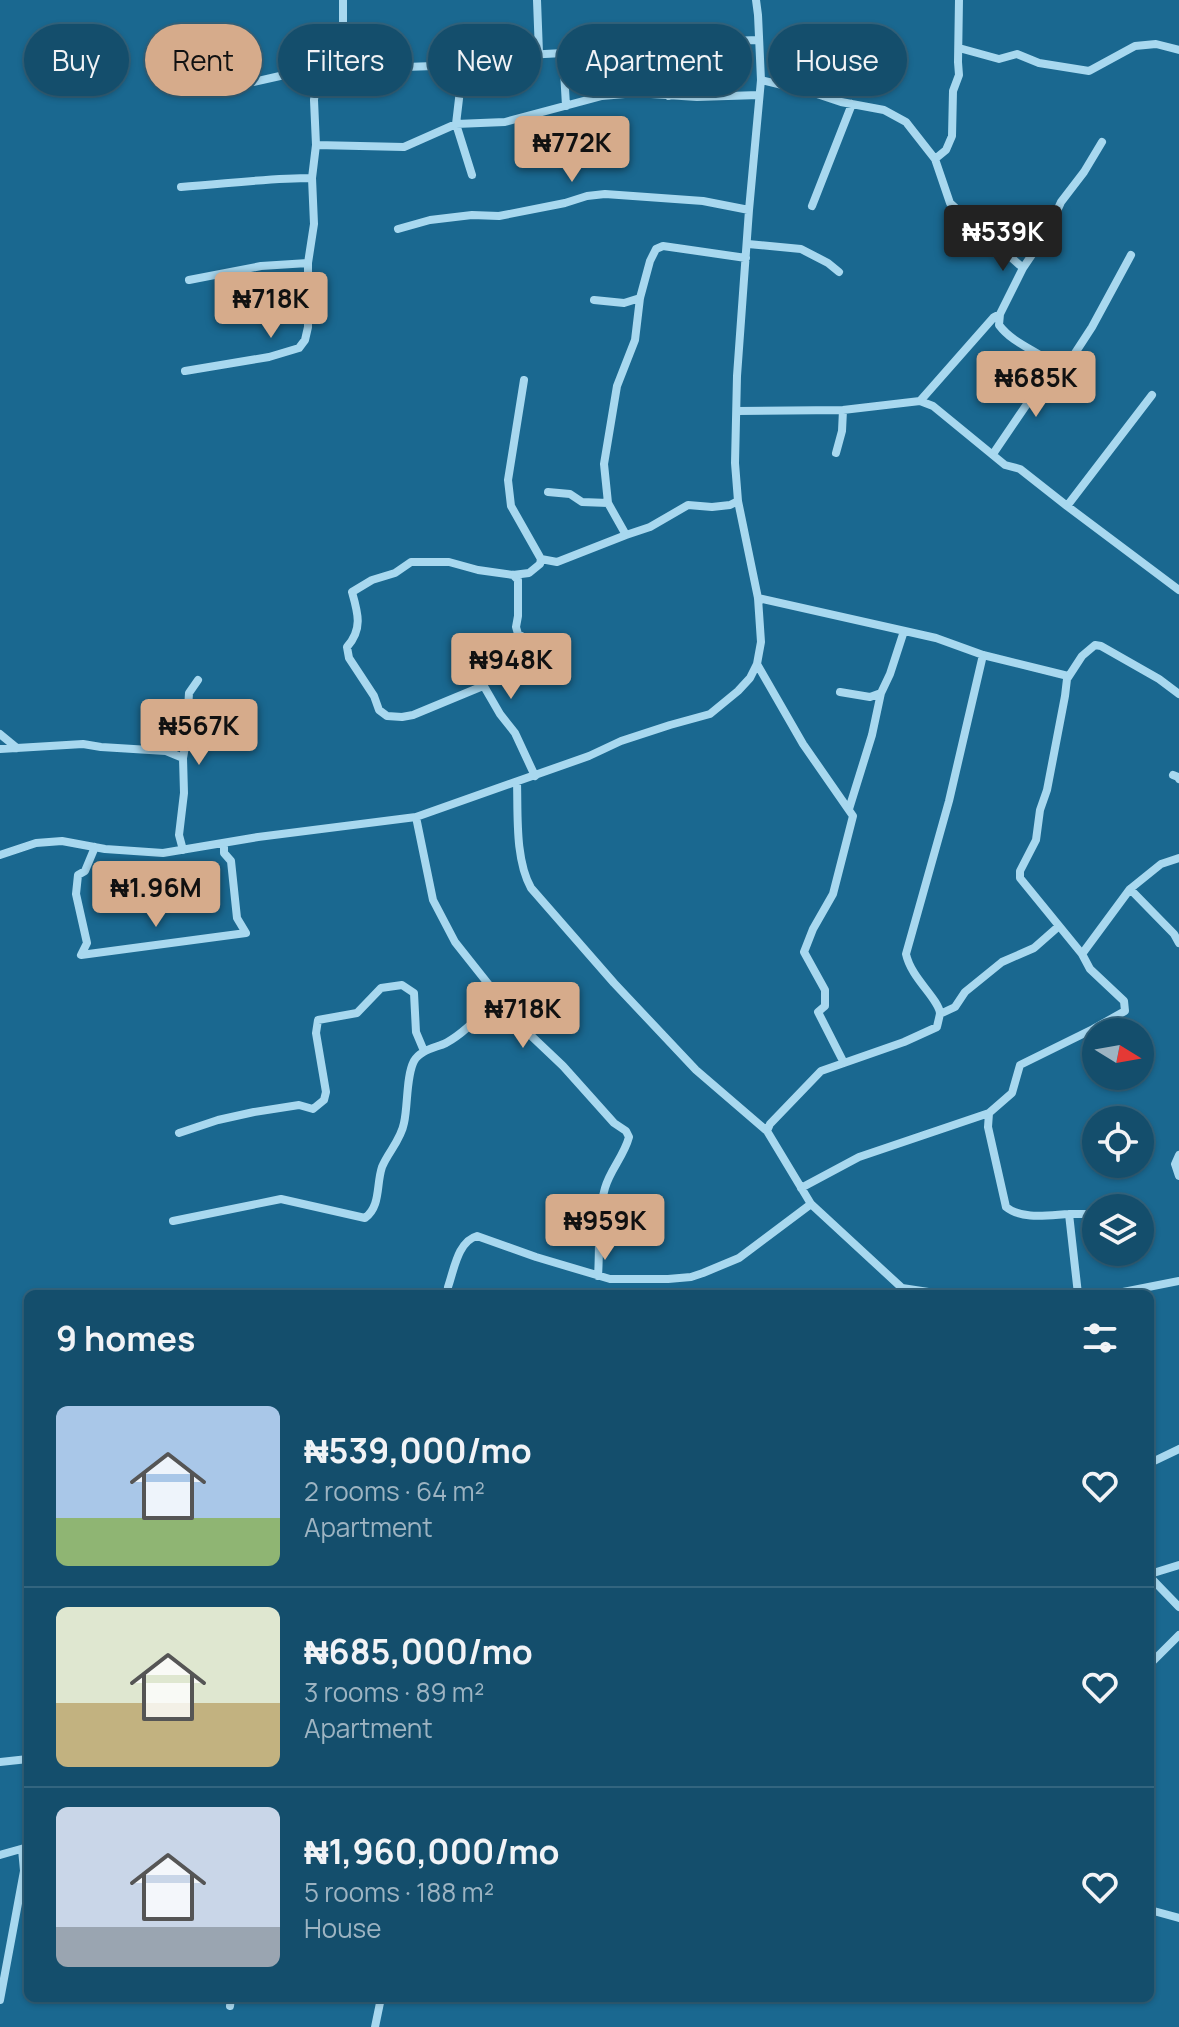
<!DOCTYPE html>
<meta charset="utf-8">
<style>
body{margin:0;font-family:Manrope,sans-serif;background:#1d5572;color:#f1f3f6;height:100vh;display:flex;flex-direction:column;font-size:30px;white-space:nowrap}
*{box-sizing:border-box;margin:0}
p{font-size:26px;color:#9db4c2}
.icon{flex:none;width:44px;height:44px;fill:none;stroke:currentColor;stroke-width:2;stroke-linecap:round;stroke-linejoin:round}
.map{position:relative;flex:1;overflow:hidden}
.drawer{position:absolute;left:24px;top:1290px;width:1130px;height:712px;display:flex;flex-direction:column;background:#144e6c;border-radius:12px;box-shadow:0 2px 6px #0004,0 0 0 2px #33657f}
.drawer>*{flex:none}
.guide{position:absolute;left:24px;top:24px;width:1132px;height:72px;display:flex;gap:16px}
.needle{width:52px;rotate:101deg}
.controls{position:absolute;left:1082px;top:1018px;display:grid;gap:16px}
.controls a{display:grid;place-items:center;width:72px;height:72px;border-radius:50%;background:#144e6c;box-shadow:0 2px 6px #0004,0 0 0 2px #33657f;font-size:40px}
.price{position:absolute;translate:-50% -68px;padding:0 18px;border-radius:8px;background:#d6ab8b;color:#111;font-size:26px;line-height:52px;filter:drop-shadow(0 2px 4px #0008)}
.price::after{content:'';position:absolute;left:50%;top:48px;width:24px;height:18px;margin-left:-12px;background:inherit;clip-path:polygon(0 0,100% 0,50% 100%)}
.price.on{background:#222;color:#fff}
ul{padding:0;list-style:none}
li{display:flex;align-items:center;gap:24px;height:200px;padding:0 32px}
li+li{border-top:2px solid #33657f}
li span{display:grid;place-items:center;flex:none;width:224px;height:160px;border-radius:12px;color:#555}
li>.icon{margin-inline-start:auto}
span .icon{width:96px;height:96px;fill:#fffc;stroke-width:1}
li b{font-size:34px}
h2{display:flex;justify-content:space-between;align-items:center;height:96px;padding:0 32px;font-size:34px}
.tag{padding:0 28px;border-radius:36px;background:#144e6c;box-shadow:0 2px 6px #0004,0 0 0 2px #33657f;font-size:28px;line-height:72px}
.tag.on{background:#d6ab8b;color:#111}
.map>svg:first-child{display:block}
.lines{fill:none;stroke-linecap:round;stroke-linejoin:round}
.street{stroke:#a8d8ef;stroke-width:8}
</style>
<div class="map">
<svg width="1179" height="2027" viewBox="0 0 1179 2027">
<rect width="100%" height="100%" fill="#1a6890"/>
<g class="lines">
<path class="street" d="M343,0V41L347,69
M537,0L539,53
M664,43L669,96
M959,48L999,59L1017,54L1039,63L1089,71L1135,46L1156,44L1179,50
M187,53L188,83L193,88H202L253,82L280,76L317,74L347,69L463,65L507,56L563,53L664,43L759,40
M563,53L566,106
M463,65L456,124L472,175
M761,80L811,92L841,102L884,110L906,122L935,159L950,203L1023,268L1000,314L999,325C1014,345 1039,351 1057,367
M316,145L404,147L456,124L505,122L602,96L636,93L697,97L759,95
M935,159L946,150L952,136L953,91L959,75L958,62L959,0
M181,187C225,184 268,178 312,178
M812,206L852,104
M398,229L430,220L472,215L499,216L565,203L587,196L605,194L703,201L749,210
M748,244L801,249L828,263L839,272
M1023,268L1048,231L1061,202L1084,172L1102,142
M189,280L261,266L308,263
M594,300L624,303L640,298
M185,371L269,357L299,348L305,340L308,327V263L314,224L312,178L316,145L314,100L317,74
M524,380L508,480L511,506L541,559L557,562L626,535L650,527L688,505L712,507L730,505L738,501
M920,401L994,317L1000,314
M737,411L843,410L920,401L933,406L1005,465L1020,469L1067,506L1152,395
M836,453L842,431L843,410
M993,454L1027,404L1057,367H1066L1092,327L1131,255
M548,492L570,494L582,502L608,503
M1067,506L1179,590
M626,535L608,503L604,464L617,386L635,340L640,298L650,261L656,249L663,246L746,258
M513,575L518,580V616L516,627L518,634L523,637L476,660L474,669L500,714L515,733L535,776
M758,598L936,638L983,655L1068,676
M757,664L803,744L853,816L833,894L813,929L804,952L825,990V1006L818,1012L844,1063
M483,686L413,715L402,717L387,716L379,710L374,696L349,658L347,647C363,629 358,613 352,592L372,580L395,573L411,562H449L478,570L513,575L529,573L540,564L541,559
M840,692L870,697L881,693
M0,734L17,748
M0,749L83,744L101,747L166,751L183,758
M1173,775L1178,777L1179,779
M517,782C518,815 515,859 531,888L614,983L696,1070L767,1131
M849,809L872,735L881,693L890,674L904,631
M416,817L433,900L455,942L524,1029L563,1066L614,1123L626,1131L629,1137C624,1156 610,1170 605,1188C597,1216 600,1248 598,1276
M95,847L85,871L78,875L76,894L87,943L81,955L246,933L237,918L231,861L224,853V843
M183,850L179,835L184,793L183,758L186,741L189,693L198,680
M0,855L36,843L62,841L105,849L163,853L258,837L416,817L589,756L621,741L670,725L710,714L738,691L750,678L757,664L761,642L758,598L738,501L735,463L737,376L749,210L761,80L758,15L756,0
M1130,889L1174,934L1179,943
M1082,954L1130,889L1161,864L1179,858
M940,1014L955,1007L965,992L1002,962L1034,948L1059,926
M179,1133L218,1120L254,1112L299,1105L313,1109L324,1100L326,1092L316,1033L318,1020L357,1013L381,988L402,985L414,993L416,1032L424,1051
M1179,1155L1175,1164L1179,1176
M801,1188L859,1157L989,1113
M1069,1214C1049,1215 1022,1220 1006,1207L988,1127L989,1113L1012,1093L1020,1065L1093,1029L1125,1011L1124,1001L1090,969L1082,954L1020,878V871L1036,840L1040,810L1047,790L1065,696L1067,679L1082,656L1095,645L1101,646L1159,679L1179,694
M173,1221L281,1199L365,1218C381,1206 376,1185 382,1167C388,1152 401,1140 404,1123C408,1106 406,1076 414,1061C420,1050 435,1048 446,1043C466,1032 482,1013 498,998
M448,1287C454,1270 458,1241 477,1236L536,1257L610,1279H668L691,1277L703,1273L739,1258L811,1204
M970,1294L935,1293L902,1288L811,1204L767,1131L770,1124L821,1071L904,1042L937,1027C937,1026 940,1015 940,1013C938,998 911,978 906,954L949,801L983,655
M1078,1294L1069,1214H1096
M1100,1294H1113L1179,1281
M1150,1463L1179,1449
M1150,1574L1179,1565
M1150,1577L1179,1607
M1150,1664L1179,1635
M0,1762L28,1759
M0,1855L28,1847
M1150,1910L1179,1918
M0,2000L24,1871L22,1849
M230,2006L231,1998
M375,2027L381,1998"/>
</g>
</svg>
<div class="controls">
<a><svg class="needle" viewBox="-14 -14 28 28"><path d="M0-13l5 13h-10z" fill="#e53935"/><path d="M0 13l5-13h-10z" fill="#9db4c2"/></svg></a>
<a><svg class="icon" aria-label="locate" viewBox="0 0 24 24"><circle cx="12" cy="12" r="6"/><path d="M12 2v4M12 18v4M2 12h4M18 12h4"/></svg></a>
<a><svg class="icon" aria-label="layers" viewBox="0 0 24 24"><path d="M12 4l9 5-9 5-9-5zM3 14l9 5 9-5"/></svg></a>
</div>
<b class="price" style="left:572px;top:184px">₦772K</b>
<b class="price on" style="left:1003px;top:273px">₦539K</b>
<b class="price" style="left:271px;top:340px">₦718K</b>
<b class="price" style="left:1036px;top:419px">₦685K</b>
<b class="price" style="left:511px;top:701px">₦948K</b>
<b class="price" style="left:199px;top:767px">₦567K</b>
<b class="price" style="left:156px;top:929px">₦1.96M</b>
<b class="price" style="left:523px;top:1050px">₦718K</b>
<b class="price" style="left:605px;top:1262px">₦959K</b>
<div class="guide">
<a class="tag">Buy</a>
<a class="tag on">Rent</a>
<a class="tag">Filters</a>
<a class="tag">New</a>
<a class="tag">Apartment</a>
<a class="tag">House</a>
</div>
<section class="drawer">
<h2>9 homes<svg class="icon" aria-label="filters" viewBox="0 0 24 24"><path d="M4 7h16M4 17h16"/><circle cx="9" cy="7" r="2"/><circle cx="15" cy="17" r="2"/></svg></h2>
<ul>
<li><span style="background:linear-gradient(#a9c7e8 70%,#8fb573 0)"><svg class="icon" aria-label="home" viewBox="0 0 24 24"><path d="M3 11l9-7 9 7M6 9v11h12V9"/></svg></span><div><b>₦539,000/mo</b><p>2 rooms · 64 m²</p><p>Apartment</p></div><svg class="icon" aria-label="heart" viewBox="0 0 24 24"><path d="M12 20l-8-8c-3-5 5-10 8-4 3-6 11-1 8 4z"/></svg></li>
<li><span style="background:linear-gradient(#dfe7d0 60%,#c2b280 0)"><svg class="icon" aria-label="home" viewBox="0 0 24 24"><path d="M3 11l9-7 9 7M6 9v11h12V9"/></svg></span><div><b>₦685,000/mo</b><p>3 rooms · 89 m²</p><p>Apartment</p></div><svg class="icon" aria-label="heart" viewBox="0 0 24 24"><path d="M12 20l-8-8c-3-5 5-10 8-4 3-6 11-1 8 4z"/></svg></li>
<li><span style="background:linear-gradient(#c9d6e8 75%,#9aa5b1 0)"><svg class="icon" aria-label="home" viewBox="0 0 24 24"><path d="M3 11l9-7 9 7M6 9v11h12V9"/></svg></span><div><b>₦1,960,000/mo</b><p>5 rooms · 188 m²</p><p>House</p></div><svg class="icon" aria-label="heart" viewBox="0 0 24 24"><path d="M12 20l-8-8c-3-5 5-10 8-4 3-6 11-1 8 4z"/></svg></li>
</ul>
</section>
</div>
